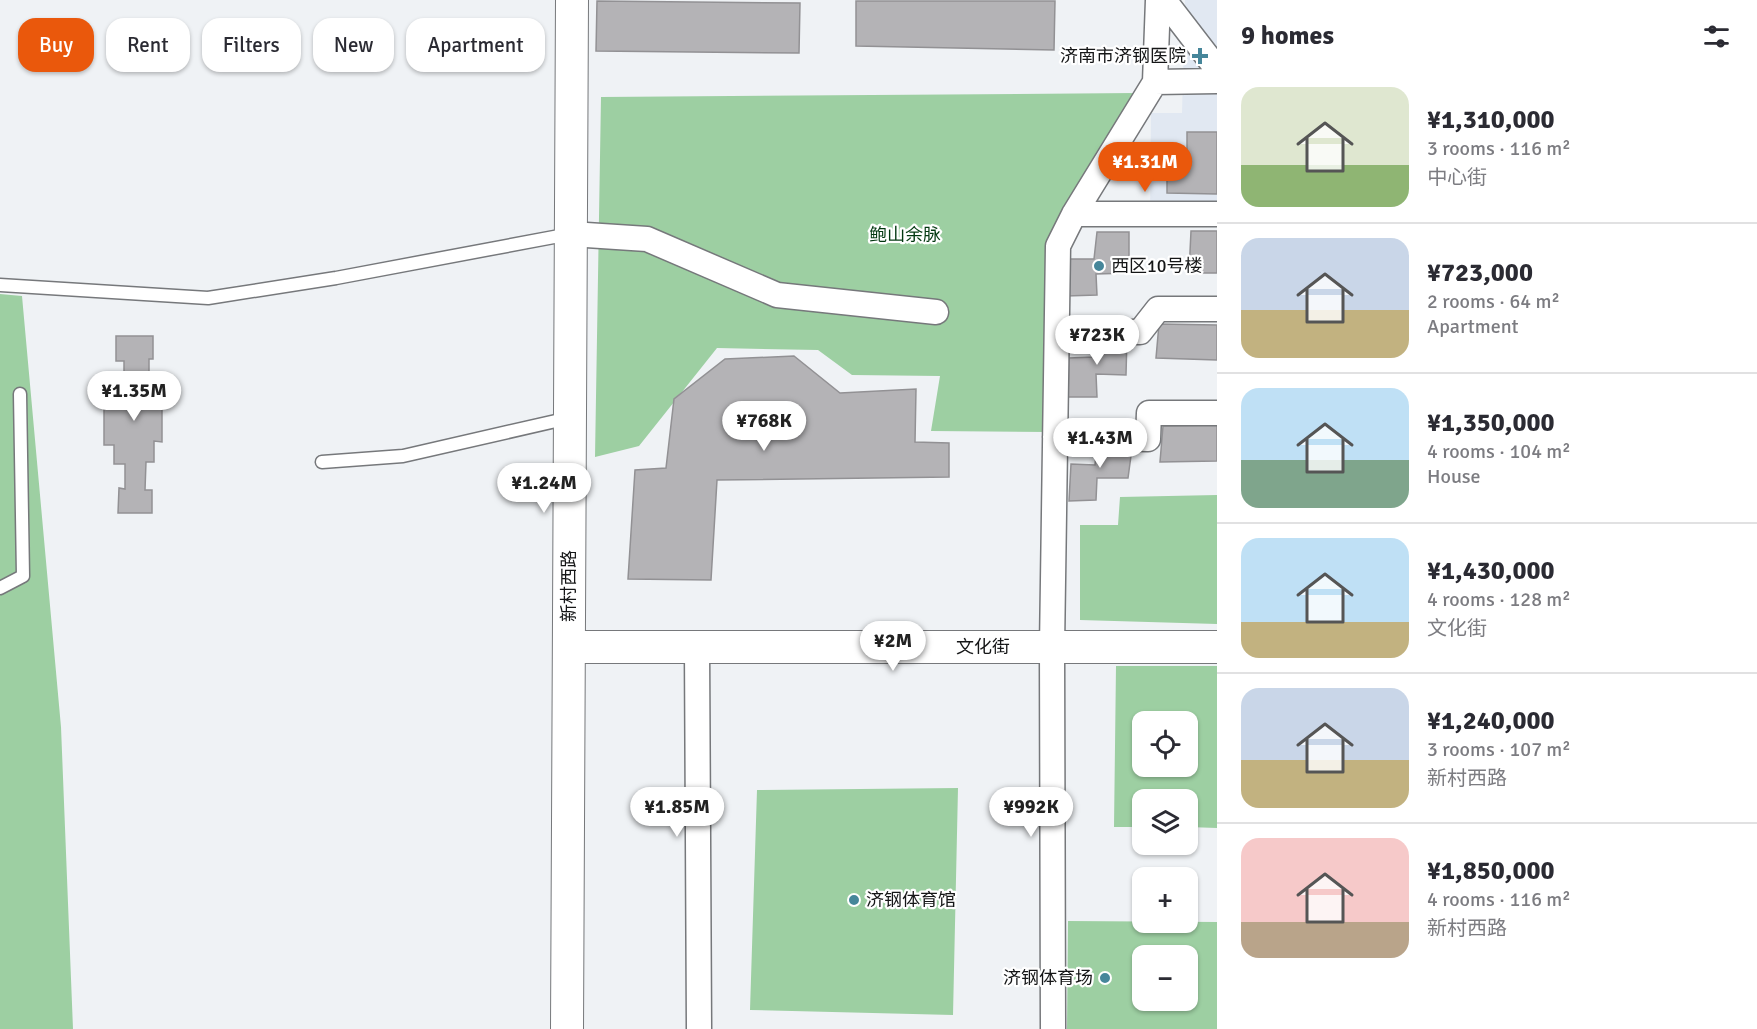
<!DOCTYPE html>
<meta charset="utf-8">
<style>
body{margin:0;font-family:Signika,"Noto Sans SC",sans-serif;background:#f7f7f7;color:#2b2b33;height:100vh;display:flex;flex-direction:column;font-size:22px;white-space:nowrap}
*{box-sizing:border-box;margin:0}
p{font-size:20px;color:#7c7c81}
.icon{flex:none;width:33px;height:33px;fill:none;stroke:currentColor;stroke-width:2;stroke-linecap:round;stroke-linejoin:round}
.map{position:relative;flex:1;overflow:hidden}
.side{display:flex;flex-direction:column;background:#fff;width:540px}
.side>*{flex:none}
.guide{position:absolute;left:18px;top:18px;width:570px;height:54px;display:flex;gap:12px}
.tools{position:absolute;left:1132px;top:711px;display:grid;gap:12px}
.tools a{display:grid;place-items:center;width:66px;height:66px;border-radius:12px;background:#fff;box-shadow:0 2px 4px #0004;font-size:30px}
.price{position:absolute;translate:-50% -51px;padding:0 14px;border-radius:21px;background:#fff;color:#222;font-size:20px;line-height:39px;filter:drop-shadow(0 2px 3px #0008)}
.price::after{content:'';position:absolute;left:50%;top:36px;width:18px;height:14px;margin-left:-9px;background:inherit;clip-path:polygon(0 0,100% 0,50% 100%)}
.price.current{background:#ea580c;color:#fff}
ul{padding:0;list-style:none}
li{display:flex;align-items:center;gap:18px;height:150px;padding:0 24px}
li+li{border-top:2px solid #e1e1e2}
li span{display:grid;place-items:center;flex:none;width:168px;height:120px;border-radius:18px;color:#555}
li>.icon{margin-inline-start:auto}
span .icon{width:72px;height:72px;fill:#fffc;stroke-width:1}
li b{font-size:26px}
h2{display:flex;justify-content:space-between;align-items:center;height:72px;padding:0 24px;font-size:26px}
.tag{padding:0 21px;border-radius:18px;background:#fff;box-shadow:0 2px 4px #0004;font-size:21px;line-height:54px}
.tag.current{background:#ea580c;color:#fff}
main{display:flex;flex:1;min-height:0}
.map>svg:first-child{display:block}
.built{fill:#e1e8f2}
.green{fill:#9dcfa2;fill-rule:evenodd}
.building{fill:#b4b3b6;stroke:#929194;stroke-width:1.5}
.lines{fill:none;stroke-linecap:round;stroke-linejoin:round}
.service-casing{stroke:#76787b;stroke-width:15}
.minor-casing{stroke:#76787b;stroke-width:27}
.tertiary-casing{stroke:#76787b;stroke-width:34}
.service{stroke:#fff;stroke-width:12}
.minor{stroke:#fff;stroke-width:24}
.tertiary{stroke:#fff;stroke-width:32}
.poi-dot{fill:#46869a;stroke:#fff;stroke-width:2}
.labels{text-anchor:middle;stroke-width:4.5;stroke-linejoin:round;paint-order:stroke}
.poi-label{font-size:18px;fill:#151617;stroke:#fff;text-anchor:end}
.park-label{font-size:18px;fill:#023810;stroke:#fff}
.street-label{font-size:18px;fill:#151617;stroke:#fff}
</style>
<main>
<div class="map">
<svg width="1217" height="1029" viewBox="0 0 1217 1029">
<rect width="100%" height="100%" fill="#eff2f5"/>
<path class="built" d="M1185,0H1217V214H1150L1151,113H1182Z"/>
<path class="green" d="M1136,93L1045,253L1047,432L931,431L940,376L852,375L818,350L717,348L639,446L595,457L601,97Z
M0,294L22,296L61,727L73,1029H0Z
M1217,495V624L1080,620V525H1118L1120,497Z
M1116,666H1217V828L1188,827V800H1143V827H1114ZM1143,722H1188V766H1143Z
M958,788L953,1015L750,1010L757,790Z
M1068,921L1217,922V1029H1067ZM1143,956H1188V1000H1143Z"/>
<path class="building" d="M597,1L800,3L799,53L596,51Z
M856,1H1055L1054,50L856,46Z
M1187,132H1217V194L1167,193V156H1187Z
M1191,231H1217V273H1189Z
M1097,232H1129V273L1096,274L1097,295L1066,296L1069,259H1094Z
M1159,324L1217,325V360L1156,358Z
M116,336H153V359H149V386H156V405H162V442L154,441V462H146L145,490H152V513H118L119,488L125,489V464H114V445H104V401H113V383H124V361H116Z
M1095,336H1127L1126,375L1096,374L1097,397H1068L1069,358L1094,357Z
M794,356L840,393L916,389L915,442L949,443V477L717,480L711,580L628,579L635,470L666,468L674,399L725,359Z
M1217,425V461L1160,462L1163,426Z
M1133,441L1128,478H1097L1096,500L1069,501L1071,464L1095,465L1097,442Z"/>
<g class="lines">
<defs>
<path id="service" d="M0,285L208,298L336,278L570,234
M322,462L403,456L569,418
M0,588L23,576L20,394"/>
<path id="minor" d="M1164,0L1217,69
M1155,82L1217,81
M1074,214H1217
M571,234L647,239L777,295L936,312
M1057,331L1140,332L1158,309H1217
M1055,437L1148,439L1149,413H1217
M697,647L699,1029
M1053,1029L1052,647L1058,246L1074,214L1155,82L1158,0"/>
<path id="tertiary" d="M569,647H1217
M567,1029L572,0"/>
</defs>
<use href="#service" class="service-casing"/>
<use href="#minor" class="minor-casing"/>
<use href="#tertiary" class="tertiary-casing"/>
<use href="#service" class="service"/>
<use href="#minor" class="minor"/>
<use href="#tertiary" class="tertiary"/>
</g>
<g class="poi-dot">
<path d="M1197 47h6v6h6v6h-6v6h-6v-6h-6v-6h6z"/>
<circle cx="1099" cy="266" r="6"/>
<circle cx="854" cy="900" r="6"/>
<circle cx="1105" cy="978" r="6"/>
</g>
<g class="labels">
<g class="poi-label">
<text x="1186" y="62">济南市济钢医院</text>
<text x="1111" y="272" text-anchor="start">西区10号楼</text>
<text x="866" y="906" text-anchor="start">济钢体育馆</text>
<text x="1093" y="984">济钢体育场</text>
</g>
<g class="park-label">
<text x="905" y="241">鲍山余脉</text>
</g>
<g class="street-label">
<text transform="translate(569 586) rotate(-90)" y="6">新村西路</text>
<text x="983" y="653">文化街</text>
</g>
</g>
</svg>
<div class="tools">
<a><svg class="icon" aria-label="locate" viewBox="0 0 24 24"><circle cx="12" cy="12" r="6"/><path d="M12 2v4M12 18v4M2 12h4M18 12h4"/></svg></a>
<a><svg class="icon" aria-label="layers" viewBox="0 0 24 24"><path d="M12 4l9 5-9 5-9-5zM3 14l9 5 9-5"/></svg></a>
<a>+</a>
<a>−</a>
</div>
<b class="price current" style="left:1145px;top:193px">¥1.31M</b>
<b class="price" style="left:1097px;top:366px">¥723K</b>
<b class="price" style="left:134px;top:422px">¥1.35M</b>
<b class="price" style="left:764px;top:452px">¥768K</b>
<b class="price" style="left:1100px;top:469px">¥1.43M</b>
<b class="price" style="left:544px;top:514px">¥1.24M</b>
<b class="price" style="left:893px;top:672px">¥2M</b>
<b class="price" style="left:677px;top:838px">¥1.85M</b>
<b class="price" style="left:1031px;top:838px">¥992K</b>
<div class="guide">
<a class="tag current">Buy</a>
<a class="tag">Rent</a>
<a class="tag">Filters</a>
<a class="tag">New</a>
<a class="tag">Apartment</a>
</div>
</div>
<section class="side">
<h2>9 homes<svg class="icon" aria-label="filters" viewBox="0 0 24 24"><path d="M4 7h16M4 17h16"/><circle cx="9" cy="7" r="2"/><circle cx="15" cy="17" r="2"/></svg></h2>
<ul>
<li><span style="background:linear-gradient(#dfe7d0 65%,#8fb573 0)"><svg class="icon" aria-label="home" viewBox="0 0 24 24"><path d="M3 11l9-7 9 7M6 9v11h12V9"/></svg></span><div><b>¥1,310,000</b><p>3 rooms · 116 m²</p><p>中心街</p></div></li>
<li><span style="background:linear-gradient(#c9d6e8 60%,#c2b280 0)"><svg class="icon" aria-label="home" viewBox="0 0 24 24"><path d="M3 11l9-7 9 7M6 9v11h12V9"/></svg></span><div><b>¥723,000</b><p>2 rooms · 64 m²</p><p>Apartment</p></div></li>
<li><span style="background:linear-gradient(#bfe0f5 60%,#7fa58c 0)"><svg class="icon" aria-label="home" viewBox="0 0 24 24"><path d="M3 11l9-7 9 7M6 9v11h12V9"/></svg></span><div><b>¥1,350,000</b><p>4 rooms · 104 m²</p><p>House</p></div></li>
<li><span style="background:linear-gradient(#bfe0f5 70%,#c2b280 0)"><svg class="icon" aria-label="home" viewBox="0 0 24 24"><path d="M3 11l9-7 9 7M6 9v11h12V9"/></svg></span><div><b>¥1,430,000</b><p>4 rooms · 128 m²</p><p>文化街</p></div></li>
<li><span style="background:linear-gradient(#c9d6e8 60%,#c2b280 0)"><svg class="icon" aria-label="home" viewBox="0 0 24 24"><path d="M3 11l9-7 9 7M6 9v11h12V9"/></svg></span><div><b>¥1,240,000</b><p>3 rooms · 107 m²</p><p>新村西路</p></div></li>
<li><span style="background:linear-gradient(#f6c9c9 70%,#b9a48a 0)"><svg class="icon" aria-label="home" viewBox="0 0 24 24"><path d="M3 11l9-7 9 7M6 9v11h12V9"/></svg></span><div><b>¥1,850,000</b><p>4 rooms · 116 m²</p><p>新村西路</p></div></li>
</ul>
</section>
</main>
